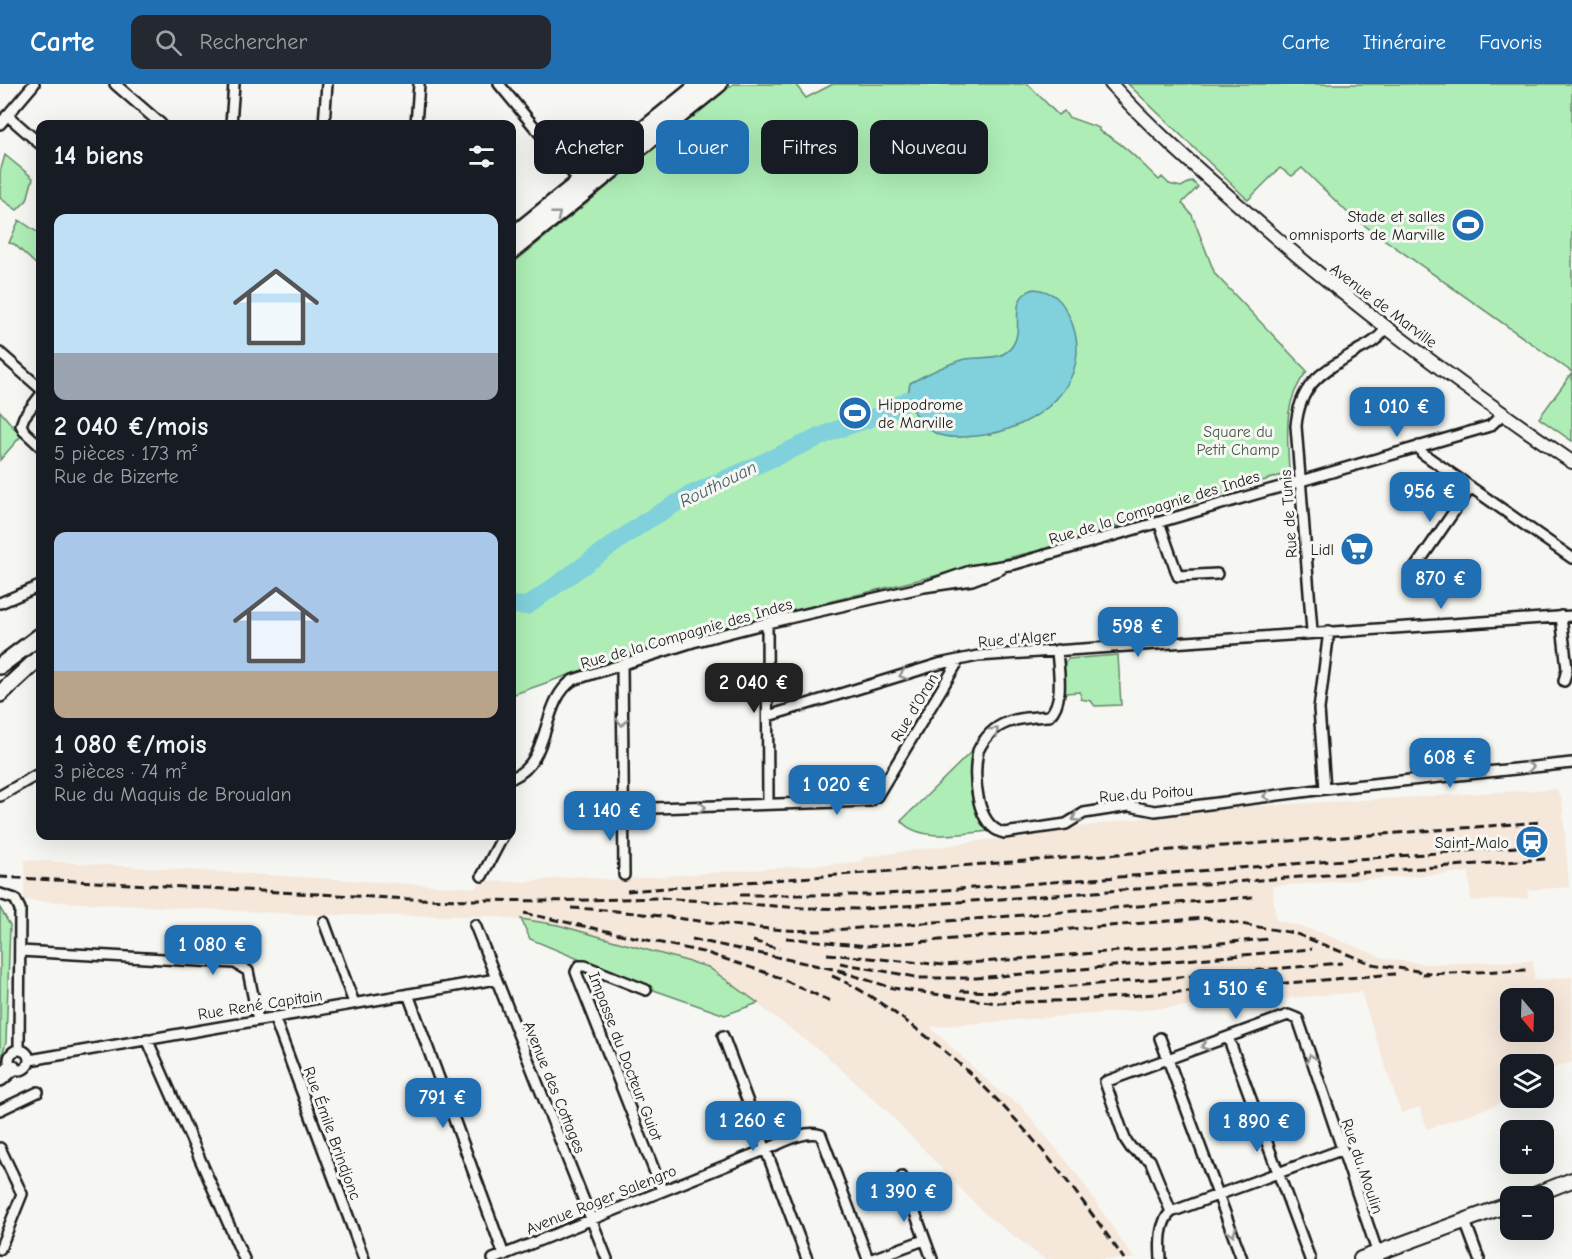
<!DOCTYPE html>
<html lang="fr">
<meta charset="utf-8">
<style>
body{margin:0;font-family:"Comic Neue",sans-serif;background:#242831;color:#f1f3f6;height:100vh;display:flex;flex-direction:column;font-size:22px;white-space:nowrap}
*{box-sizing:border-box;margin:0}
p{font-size:20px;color:#9ea1a6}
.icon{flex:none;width:33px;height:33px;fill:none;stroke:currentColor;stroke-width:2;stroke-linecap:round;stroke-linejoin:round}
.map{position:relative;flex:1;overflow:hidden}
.panel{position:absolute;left:36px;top:36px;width:480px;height:720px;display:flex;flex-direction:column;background:#171b24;border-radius:12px;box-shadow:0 6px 24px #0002}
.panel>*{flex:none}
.guide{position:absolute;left:534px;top:36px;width:570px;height:54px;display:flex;gap:12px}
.needle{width:39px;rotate:161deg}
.controls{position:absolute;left:1500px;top:904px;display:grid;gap:12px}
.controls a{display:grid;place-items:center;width:54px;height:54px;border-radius:12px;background:#171b24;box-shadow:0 6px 24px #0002;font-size:30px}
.price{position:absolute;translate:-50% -51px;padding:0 14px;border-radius:12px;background:#1f6fb2;color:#fff;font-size:20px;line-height:39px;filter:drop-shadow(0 2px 3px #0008)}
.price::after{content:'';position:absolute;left:50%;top:36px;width:18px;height:14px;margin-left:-9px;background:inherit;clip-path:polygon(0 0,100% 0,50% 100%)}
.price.active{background:#222;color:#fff}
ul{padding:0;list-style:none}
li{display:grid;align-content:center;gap:12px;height:318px;padding:0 18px}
li span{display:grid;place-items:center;height:186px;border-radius:12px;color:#555}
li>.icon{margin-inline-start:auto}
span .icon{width:108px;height:108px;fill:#fffc;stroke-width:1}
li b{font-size:26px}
h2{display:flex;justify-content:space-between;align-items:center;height:72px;padding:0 18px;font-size:26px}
.pill{padding:0 21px;border-radius:12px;background:#171b24;box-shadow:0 6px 24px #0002;font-size:21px;line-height:54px}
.pill.active{background:#1f6fb2;color:#fff}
header{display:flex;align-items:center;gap:36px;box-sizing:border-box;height:84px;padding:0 30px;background:#1f6fb2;color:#fff}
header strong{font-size:28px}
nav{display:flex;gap:33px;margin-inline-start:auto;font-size:21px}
.search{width:420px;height:54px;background:#242831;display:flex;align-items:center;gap:15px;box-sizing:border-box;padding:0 21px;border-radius:12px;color:#9ea1a6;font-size:22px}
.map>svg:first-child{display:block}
.built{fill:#f5e7da;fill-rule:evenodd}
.green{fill:#aeeeb6;stroke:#658569;stroke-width:1.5}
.water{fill:#80d1db;stroke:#58898f;stroke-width:1.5}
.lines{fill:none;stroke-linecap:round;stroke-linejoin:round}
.river{stroke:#80d1db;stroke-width:18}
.minor-casing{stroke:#1c1c1c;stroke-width:14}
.tertiary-casing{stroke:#1c1c1c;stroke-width:16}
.secondary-casing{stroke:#1c1c1c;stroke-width:18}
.primary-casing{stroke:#1c1c1c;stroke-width:20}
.minor{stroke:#f6f6f2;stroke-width:9}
.tertiary{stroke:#f6f6f2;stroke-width:12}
.secondary{stroke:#f6f6f2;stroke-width:14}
.primary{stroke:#f6f6f2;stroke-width:15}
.rail{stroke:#1c1c1c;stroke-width:3;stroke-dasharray:9 4.5;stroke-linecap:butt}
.oneway{stroke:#949492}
.labels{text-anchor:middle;stroke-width:6;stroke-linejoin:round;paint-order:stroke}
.poi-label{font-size:16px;fill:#1c1c1c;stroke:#f6f6f2;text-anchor:end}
.street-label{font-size:16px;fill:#1c1c1c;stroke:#f6f6f2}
.park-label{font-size:16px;fill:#485b4a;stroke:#f6f6f2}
.water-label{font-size:18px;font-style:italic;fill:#3f5b5f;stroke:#f6f6f2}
</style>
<header>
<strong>Carte</strong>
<div class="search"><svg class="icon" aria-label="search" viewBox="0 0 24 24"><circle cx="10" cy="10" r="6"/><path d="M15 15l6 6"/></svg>Rechercher</div>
<nav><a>Carte</a><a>Itinéraire</a><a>Favoris</a></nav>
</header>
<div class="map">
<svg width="1572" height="1175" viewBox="0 0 1572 1175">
<rect width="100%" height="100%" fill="#f6f6f2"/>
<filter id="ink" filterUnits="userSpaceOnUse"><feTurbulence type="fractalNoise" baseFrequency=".0167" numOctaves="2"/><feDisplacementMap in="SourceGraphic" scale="12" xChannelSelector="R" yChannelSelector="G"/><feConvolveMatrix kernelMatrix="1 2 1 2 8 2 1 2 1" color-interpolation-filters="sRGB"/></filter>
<g filter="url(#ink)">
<path class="built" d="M1556,705L1562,715L1569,803L1527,806L1528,814L1471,817L1469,788L1272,802L1276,836L1316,847L1386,875L1426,880L1533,877L1534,896L1572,893V978L1544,987V981H1510V1014H1515L1427,1045L1420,1023L1401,1029L1361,908L930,943L1002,1010L1020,1021L1077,1090L1134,1175H1044L984,1129L888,1028L823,969L708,883L558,841L490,832L320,831L24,816L25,776L475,804L485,797L526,798L579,792L612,796L860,778L866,773L1207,725ZM1510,915H1544V948H1510Z"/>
<path class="green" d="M733,0H795L806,14L833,0H1028L1058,31L1064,27L1068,33L1099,44V47C1123,58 1140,78 1159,96L1162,93L1169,100L1181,103L1192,97L1198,103L1182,119L1192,131L1215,190L1307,287C1283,318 1287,348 1289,385L1285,390L1036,467L705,548L619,573L512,611V180Z
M1128,0H1572V288L1351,132L1302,84L1292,92L1280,84L1248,116Z
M5,71L33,94L27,116L17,126L0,114V88Z
M19,136L40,150V184L14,160L9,159Z
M1572,289V357L1539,334Z
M0,327L21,352L0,376Z
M1118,571L1121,621L1095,622L1091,617L1081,615L1080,608L1065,609L1063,582L1068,575Z
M973,666L977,732L991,747C964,749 920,759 901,737Z
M0,824L10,841L6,958L0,979Z
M521,835L558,841L708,883L758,919L725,931L648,904L530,855Z"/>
<path class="water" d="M1034,205C1054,207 1062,216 1070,234C1098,298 1037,346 977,352C964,353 949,355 937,350C922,343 915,329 907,316L910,299C927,290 943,282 961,276C978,271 1002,279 1013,261C1025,242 1006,214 1034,205Z"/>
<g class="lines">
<path class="river" d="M512,521L527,522L643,439L690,411L833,347L883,330L907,316"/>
<defs>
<path id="minor" d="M115,0L161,40
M499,0L579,97
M7,31L40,60
M0,40L34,0
M231,40L234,0
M324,40L327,0
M416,40L419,0
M0,269L40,304
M40,312L24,333L21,341L24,347L40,362
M1419,362L1422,369L1572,474
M1159,438L1178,492L1217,490
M1410,491L1471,403
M924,503L970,487L1015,480L1490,342L1504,329
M0,519L40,502
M1561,532L1567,585L1564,597
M767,539L768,720
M1312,547L1296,342C1300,297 1325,287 1360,265C1370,260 1379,255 1385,245
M1057,566C1058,585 1065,618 1049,632C1019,634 993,635 978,667C973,691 975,742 1004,749L1066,740L1084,729L1129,722L1155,727L1325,705L1572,679
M622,580L624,791
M768,632L939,580L978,572L1572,532
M512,694C552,677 540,618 573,596L693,558L767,539L924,503L972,496L1001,485
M1325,705L1319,625L1329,547
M0,712L40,689
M622,725L870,717L877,712L959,576
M482,792L503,752
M0,810L15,815L20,825L19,966
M324,838L354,919
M475,841L607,1175
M20,867L235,879L248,887L258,936
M646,906L585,882H579L576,888L662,1106
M408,910L504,1171
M274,933L364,1175
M723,952L807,1175
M1228,953L1310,1175
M1160,954L1242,1175
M147,955L244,1175
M9 976a10 10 0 1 1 20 0a10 10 0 1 1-20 0Z
M30,976L496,895
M0,1026L38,1008
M0,1064L22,1110L0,1165
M902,1093L932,1175
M1171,1128L1341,1066
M1465,1137L1479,1175
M493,1175L767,1065C782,1059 805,1045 821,1051L868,1175
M872,1175L924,1156
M1161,1175C1160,1160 1159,1139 1171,1128L1150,1076L1131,1064L1125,1055L1105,998L1288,931L1298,935L1379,1173"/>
<path id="tertiary" d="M1111,0C1149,42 1191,79 1233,116C1341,213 1453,296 1572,378"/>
<path id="secondary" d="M1529,1113L1572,1096
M1361,1175L1510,1120"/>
<path id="primary" d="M512,152L700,0
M512,167L719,0
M0,582L40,552
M0,610L40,573
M0,994L12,984"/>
</defs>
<use href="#minor" class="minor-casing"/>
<use href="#tertiary" class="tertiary-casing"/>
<use href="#secondary" class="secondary-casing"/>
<use href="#primary" class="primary-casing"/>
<use href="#minor" class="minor"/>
<use href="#tertiary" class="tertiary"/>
<use href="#secondary" class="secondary"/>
<use href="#primary" class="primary"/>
<path class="rail" d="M0,793L410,815L548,817L661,814L803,824L863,825L1546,775
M627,807L1542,738
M740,811H868L932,807L1544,761
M571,824C655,827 737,847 821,847L1253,813
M524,829L707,869L773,891L830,917
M786,854L868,862L1205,834L1294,849L1372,880L1430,889
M692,855L847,888
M753,857L779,865
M827,870L944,881L1269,855
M840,879L921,894H976L1312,865
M839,887L893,904L997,919L1081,916L1395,890
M1422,890L1528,886
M832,892C861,904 885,922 910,940C997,1003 1063,1087 1124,1175
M960,907L1004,908L1342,879"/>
</g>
<defs><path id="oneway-chevron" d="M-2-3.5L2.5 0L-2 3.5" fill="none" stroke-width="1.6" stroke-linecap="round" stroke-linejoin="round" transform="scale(1.5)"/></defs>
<g class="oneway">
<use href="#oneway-chevron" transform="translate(557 131) rotate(-39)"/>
<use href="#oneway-chevron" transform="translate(903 591) rotate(163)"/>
<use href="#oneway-chevron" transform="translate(622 638) rotate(90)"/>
<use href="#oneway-chevron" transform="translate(995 647) rotate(-45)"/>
<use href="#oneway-chevron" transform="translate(1530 683) rotate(-6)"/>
<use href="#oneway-chevron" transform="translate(1267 712) rotate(173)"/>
<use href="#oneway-chevron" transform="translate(702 723) rotate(-2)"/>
<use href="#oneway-chevron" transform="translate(1076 734) rotate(148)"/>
<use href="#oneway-chevron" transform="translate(1205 962) rotate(160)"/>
<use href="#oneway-chevron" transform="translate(1311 974) rotate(-108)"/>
<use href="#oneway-chevron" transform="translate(1232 1148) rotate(70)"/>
</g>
</g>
<defs>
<symbol id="stadium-disc" viewBox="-11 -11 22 22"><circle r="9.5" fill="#1f6fb2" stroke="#f6f6f2"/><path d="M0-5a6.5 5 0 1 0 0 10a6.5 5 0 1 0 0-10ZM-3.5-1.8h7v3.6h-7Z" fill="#fff"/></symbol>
<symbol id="supermarket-disc" viewBox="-11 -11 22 22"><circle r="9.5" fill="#1f6fb2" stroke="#f6f6f2"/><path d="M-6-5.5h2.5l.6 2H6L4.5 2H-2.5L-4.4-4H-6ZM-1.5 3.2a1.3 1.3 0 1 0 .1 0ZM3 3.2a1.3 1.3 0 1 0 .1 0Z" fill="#fff"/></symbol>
<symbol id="station-disc" viewBox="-11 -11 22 22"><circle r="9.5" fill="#1f6fb2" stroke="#f6f6f2"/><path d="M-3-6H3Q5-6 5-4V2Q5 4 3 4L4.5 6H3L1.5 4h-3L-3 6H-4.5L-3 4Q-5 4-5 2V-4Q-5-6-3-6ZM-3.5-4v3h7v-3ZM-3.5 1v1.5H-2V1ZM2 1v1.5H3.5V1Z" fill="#fff"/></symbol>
</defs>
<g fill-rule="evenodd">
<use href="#stadium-disc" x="1449" y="122" width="38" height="38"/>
<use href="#stadium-disc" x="836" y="310" width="38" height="38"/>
<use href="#supermarket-disc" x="1338" y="446" width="38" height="38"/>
<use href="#station-disc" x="1513" y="739" width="38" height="38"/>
</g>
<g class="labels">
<g class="poi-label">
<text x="1445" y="138">Stade et salles<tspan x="1445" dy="18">omnisports de Marville</tspan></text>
<text x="878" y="326" text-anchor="start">Hippodrome<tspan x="878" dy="18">de Marville</tspan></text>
<text x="1334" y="471">Lidl</text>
<text x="1509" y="764">Saint-Malo</text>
</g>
<g class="street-label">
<text transform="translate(1384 221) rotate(37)" y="6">Avenue de Marville</text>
<text transform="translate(1154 423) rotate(-17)" y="6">Rue de la Compagnie des Indes</text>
<text transform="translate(1288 430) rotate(-94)" y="6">Rue de Tunis</text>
<text transform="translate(686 549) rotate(-16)" y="6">Rue de la Compagnie des Indes</text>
<text transform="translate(1017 554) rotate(-5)" y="6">Rue d'Alger</text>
<text transform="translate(914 623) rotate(-59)" y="6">Rue d'Oran</text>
<text transform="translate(1146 709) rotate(-4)" y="6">Rue du Poitou</text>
<text transform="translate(260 920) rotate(-9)" y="6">Rue René Capitain</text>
<text transform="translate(626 972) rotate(69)" y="6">Impasse du Docteur Guiot</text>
<text transform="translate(555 1003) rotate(68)" y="6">Avenue des Cottages</text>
<text transform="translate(333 1049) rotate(70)" y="6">Rue Émile Brindjonc</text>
<text transform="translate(1363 1082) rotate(71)" y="6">Rue du Moulin</text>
<text transform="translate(601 1115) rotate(-22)" y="6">Avenue Roger Salengro</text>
</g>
<g class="park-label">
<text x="1238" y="353">Square du<tspan x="1238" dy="18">Petit Champ</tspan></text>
</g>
<g class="water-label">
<text transform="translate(718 400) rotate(-26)" y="6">Routhouan</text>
</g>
</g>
</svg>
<div class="controls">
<a><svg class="needle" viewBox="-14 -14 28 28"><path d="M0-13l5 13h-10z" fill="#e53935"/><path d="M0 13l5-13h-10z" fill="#9ea1a6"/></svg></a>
<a><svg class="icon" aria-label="layers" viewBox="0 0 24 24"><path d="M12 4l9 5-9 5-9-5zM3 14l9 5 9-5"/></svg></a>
<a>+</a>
<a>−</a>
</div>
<b class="price" style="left:1397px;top:354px">1 010 €</b>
<b class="price" style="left:1430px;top:439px">956 €</b>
<b class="price" style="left:1441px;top:526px">870 €</b>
<b class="price" style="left:1138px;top:574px">598 €</b>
<b class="price active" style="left:754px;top:630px">2 040 €</b>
<b class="price" style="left:1450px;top:705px">608 €</b>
<b class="price" style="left:837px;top:732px">1 020 €</b>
<b class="price" style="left:610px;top:758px">1 140 €</b>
<b class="price" style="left:213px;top:892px">1 080 €</b>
<b class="price" style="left:1236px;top:936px">1 510 €</b>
<b class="price" style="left:443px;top:1045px">791 €</b>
<b class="price" style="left:753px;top:1068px">1 260 €</b>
<b class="price" style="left:1257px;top:1069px">1 890 €</b>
<b class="price" style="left:904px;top:1139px">1 390 €</b>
<div class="guide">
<a class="pill">Acheter</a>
<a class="pill active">Louer</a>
<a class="pill">Filtres</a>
<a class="pill">Nouveau</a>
</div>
<section class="panel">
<h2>14 biens<svg class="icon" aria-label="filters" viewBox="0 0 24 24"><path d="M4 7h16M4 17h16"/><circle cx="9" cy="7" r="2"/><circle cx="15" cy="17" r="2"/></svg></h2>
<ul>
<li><span style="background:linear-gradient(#bfe0f5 75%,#9aa5b1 0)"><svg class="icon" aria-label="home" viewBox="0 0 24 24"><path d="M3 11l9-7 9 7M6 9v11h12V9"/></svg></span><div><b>2 040 €/mois</b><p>5 pièces · 173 m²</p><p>Rue de Bizerte</p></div></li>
<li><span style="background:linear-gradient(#a9c7e8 75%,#b9a48a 0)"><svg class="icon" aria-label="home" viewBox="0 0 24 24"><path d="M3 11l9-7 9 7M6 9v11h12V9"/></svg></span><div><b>1 080 €/mois</b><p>3 pièces · 74 m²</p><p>Rue du Maquis de Broualan</p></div></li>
</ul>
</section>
</div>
